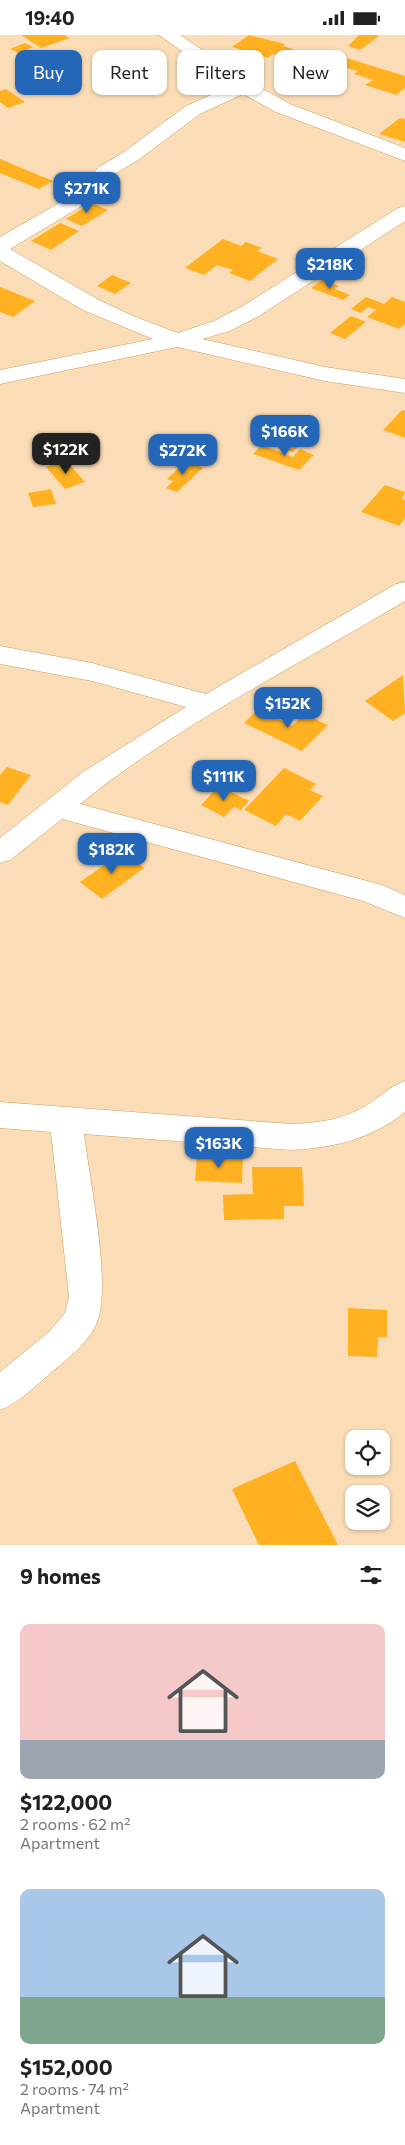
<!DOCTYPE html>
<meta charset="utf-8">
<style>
body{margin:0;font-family:Commissioner,sans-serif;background:#f2f2f2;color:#202124;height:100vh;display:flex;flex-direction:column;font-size:19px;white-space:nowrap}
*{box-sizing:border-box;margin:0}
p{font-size:16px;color:#757577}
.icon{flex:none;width:28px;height:28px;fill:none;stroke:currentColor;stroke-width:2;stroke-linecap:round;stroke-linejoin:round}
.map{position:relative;height:1510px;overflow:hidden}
.sheet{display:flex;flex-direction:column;background:#fff;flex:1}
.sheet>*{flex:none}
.banner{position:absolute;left:15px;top:15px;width:375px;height:45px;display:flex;gap:10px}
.fabs{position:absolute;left:345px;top:1395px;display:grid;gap:10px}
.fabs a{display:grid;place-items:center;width:45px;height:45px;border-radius:10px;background:#fff;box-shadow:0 1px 4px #0004;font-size:25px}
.price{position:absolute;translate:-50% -42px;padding:0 11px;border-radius:10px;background:#2467b8;color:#fff;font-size:16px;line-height:32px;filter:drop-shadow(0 1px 2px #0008)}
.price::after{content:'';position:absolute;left:50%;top:30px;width:15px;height:11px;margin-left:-8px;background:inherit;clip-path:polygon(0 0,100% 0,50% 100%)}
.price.selected{background:#222;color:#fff}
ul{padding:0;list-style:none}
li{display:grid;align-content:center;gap:10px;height:265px;padding:0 20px}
li span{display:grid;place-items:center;height:155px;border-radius:10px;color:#555}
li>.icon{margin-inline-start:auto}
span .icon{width:90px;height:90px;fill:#fffc;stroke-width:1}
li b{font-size:21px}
h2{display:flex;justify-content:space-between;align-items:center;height:60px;padding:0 20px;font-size:21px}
.pill{padding:0 18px;border-radius:10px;background:#fff;box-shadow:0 1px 4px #0004;font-size:18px;line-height:45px}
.pill.selected{background:#2467b8;color:#fff}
.status{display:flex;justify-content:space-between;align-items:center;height:35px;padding:0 25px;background:#fff;direction:ltr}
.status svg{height:14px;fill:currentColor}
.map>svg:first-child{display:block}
.building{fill:#ffb121}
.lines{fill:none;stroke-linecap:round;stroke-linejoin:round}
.street-casing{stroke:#ca9c5a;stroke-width:1}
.street{fill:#fff;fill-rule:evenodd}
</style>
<div class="status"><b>19:40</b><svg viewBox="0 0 49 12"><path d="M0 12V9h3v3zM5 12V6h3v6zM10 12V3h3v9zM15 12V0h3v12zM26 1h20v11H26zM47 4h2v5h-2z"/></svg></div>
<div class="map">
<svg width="405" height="1510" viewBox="0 0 405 1510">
<rect width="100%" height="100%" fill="#faddb6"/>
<path class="building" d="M21,0H64L70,3L41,13Z
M249,0L285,9L283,11L293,14L284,22L273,19L268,23L232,12Z
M359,0H377L379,1L360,15L348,11Z
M25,8L33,12L19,18L10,14Z
M340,21L405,41V53L396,60L365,50L373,45L354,39L358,36L344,32L336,38L322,33Z
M37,39L57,47L34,60L14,53L18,50L15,49Z
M6,54L25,67L8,73L0,67V56Z
M400,83L405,84V107L379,99Z
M0,124L53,146L39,154L0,138Z
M91,168L108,175L82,191L66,184Z
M60,188L79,196L51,215L31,206Z
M223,204L241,211L246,207L262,213L257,216L278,224L250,246L229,238L233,235L217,230L204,240L185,233Z
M112,240L131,248L115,259L97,251Z
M322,245L339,251L335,254L350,260L343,265L311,253Z
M0,252L35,266L13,282L0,277Z
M366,262L384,269L392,262L405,267V289L399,294L367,282L376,275L368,272L361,278L351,274Z
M351,281L366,287L345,304L330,298Z
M402,375L405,376V403L383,395Z
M275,382L313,394L293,417L254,404Z
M262,410L293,422L300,414L314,420L299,435L253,419Z
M66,425L85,447L65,454L46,432Z
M186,426L203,433L177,457L166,453L173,446L167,444Z
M385,450L405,457L402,464L405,465V483L399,491L361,477Z
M51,454L56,469L33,472L28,458Z
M403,640L405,678L393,686L365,666Z
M258,674L292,691L304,679L328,690L302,716L244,688Z
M7,732L31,740L8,770L0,767V740Z
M284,733L316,749L310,755L323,761L300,786L286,779L276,791L244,775Z
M219,751L249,766L241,775L234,772L224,782L201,770Z
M123,817L144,833L102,864L80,847Z
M197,1120L243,1122L242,1148L195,1146Z
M252,1132H302L304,1171H284V1184L224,1185L223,1160L253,1159Z
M348,1273L387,1275V1302H378L377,1322L348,1321Z
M295,1426L338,1510H259L232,1454Z"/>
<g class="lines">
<defs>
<path id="street" d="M159,0H180L251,48L290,69L405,113V126L276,77L243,59L200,79L138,125L113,140L85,169L10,214L99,265L133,281L178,298L214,286L243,271L398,173L405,171V186L259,281L230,296L202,304L325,332L405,344V358L325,346L177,312L0,349V335L153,304L83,275L0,226V202L71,161L99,132L124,117L186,71L231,51Z
M405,547V566C298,630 176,691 80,769L382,850L405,860V883L363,866L62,784L10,825L0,828V803L83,737L186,672L92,646L0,629V611L92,628L206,659L396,549Z
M405,1046V1077C372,1104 333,1113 291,1115L84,1099C89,1141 112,1252 97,1287C89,1308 68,1323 52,1337C35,1351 20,1367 0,1375V1337L49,1297L65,1278L69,1262L51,1097L0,1093V1067L291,1089C318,1088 342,1085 366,1071C379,1063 390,1051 405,1046Z"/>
</defs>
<use href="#street" class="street-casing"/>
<use href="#street" class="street"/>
</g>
</svg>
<div class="fabs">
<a><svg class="icon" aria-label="locate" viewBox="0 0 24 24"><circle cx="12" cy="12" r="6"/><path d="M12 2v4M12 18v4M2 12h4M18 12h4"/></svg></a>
<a><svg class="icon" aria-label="layers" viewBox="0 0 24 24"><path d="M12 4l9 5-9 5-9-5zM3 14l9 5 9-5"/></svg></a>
</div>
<b class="price" style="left:87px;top:179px">$271K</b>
<b class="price" style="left:330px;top:255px">$218K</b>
<b class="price" style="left:285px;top:422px">$166K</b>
<b class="price selected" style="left:66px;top:440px">$122K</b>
<b class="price" style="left:183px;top:441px">$272K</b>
<b class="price" style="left:288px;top:694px">$152K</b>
<b class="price" style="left:224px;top:767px">$111K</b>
<b class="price" style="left:112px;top:840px">$182K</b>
<b class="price" style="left:219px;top:1134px">$163K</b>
<div class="banner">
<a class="pill selected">Buy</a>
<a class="pill">Rent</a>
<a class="pill">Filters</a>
<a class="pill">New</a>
</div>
</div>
<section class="sheet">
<h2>9 homes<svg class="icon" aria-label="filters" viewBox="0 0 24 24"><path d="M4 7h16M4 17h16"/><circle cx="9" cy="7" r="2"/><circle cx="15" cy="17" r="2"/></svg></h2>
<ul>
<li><span style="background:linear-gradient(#f6c9c9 75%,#9aa5b1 0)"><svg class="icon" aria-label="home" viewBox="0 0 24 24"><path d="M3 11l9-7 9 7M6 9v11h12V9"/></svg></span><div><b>$122,000</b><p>2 rooms · 62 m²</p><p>Apartment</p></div></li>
<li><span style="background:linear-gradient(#a9c7e8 70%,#7fa58c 0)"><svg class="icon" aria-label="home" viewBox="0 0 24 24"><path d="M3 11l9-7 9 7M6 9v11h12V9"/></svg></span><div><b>$152,000</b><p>2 rooms · 74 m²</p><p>Apartment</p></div></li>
</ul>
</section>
